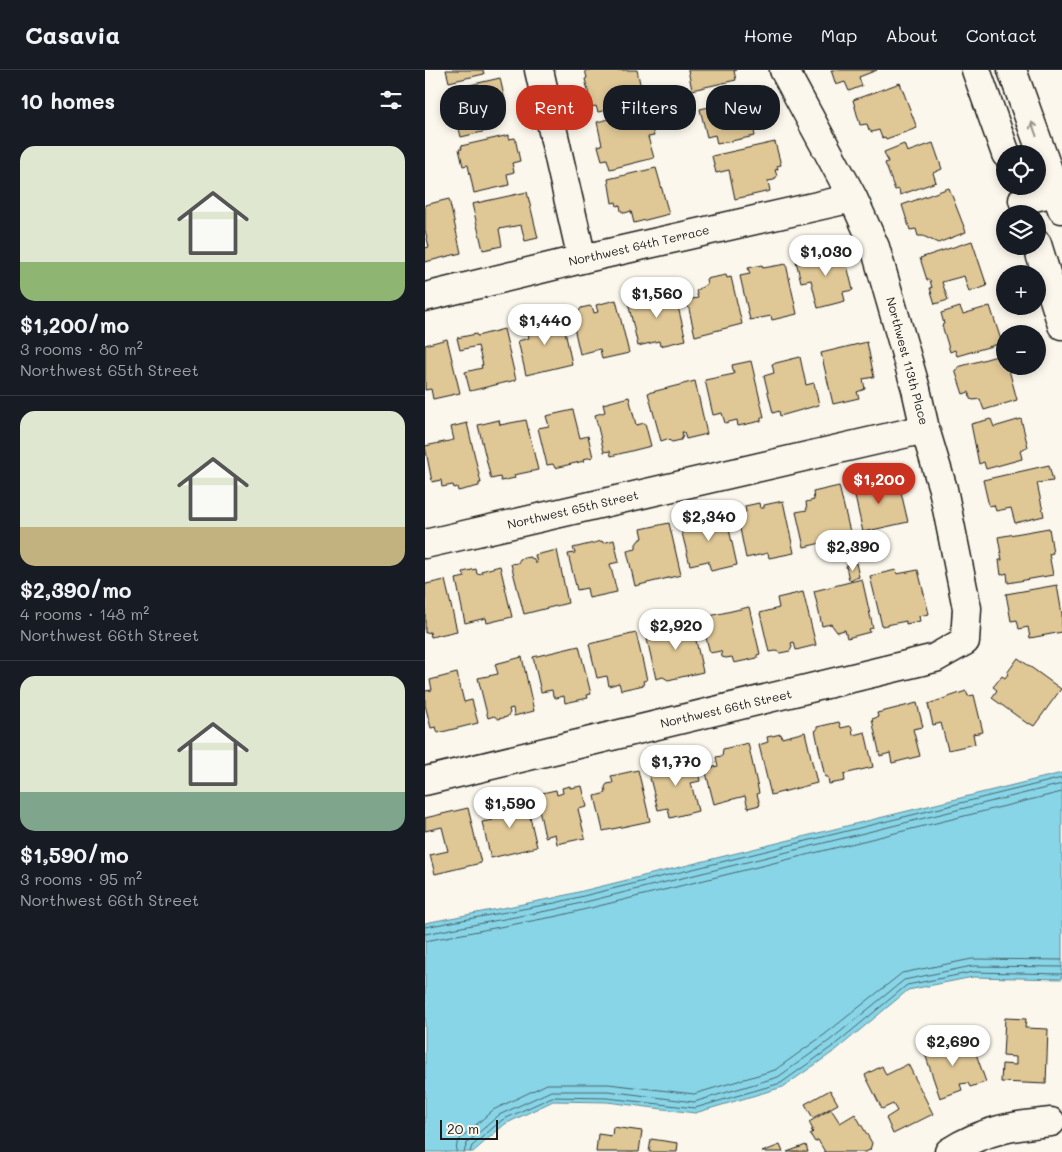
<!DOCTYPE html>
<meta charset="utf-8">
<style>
body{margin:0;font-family:Mali,sans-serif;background:#242831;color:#f1f3f6;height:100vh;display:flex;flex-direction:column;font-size:19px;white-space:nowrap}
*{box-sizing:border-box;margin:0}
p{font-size:16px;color:#9ea1a6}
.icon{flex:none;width:28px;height:28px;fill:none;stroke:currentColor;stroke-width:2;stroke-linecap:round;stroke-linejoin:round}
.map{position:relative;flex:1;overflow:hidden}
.drawer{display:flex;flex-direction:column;background:#171b24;width:425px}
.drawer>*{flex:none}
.guide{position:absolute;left:15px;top:15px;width:475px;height:45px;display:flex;gap:10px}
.controls{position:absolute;left:571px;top:75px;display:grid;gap:10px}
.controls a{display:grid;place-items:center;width:50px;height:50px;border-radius:50%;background:#171b24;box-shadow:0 2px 8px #0003;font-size:25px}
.scale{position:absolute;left:15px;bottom:12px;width:58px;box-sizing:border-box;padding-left:5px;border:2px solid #1c1c1c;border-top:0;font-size:14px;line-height:18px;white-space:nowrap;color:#1c1c1c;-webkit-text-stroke:4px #fbf7ec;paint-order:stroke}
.price{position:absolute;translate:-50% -42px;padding:0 11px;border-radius:18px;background:#fff;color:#222;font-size:16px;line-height:32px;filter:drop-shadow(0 1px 2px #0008)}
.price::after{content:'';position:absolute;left:50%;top:30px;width:15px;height:11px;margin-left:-8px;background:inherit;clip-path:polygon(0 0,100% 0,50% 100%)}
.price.current{background:#c8321e;color:#fff}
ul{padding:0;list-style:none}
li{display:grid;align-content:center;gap:10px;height:265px;padding:0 20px}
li+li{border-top:1px solid #363941}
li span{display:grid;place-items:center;height:155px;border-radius:15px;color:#555}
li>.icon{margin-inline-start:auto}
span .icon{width:90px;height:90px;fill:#fffc;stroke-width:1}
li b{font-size:21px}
h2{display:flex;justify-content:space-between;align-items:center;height:60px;padding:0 20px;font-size:21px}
.pill{padding:0 18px;border-radius:20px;background:#171b24;box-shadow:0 2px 8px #0003;font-size:18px;line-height:45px}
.pill.current{background:#c8321e;color:#fff}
header{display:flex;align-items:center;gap:30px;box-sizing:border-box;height:70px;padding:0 25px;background:#171b24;border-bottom:1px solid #363941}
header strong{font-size:24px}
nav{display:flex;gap:28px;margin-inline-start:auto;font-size:18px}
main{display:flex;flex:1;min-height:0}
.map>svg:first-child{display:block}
.water{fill:#88d5e7;stroke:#5d8b96}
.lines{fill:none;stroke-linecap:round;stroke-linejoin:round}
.shore{stroke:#47666d;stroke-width:1}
.building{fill:#dfc796;stroke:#1c1c1c}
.minor-casing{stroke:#1c1c1c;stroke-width:31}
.minor{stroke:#fbf7ec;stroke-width:28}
.oneway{stroke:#97948e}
.labels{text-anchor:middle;stroke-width:4;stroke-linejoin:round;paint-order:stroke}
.street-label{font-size:12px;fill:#1c1c1c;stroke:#fbf7ec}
</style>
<header>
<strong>Casavia</strong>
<nav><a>Home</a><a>Map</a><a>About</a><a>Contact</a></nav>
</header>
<main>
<section class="drawer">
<h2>10 homes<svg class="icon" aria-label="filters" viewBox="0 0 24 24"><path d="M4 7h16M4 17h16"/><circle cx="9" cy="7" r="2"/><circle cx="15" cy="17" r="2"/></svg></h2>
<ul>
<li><span style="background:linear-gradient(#dfe7d0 75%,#8fb573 0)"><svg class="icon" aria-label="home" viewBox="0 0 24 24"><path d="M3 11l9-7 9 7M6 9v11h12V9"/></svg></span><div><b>$1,200/mo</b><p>3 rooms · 80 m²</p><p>Northwest 65th Street</p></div></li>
<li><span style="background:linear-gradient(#dfe7d0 75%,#c2b280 0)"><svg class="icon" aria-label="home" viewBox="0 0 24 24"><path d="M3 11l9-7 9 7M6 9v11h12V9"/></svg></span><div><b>$2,390/mo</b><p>4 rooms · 148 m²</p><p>Northwest 66th Street</p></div></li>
<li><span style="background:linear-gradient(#dfe7d0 75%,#7fa58c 0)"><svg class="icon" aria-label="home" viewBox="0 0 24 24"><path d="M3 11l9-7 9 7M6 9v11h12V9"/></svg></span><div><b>$1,590/mo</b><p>3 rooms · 95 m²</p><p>Northwest 66th Street</p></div></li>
</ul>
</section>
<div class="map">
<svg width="637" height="1082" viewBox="0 0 637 1082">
<rect width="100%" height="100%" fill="#fbf7ec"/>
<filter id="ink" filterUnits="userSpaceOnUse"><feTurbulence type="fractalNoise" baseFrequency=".02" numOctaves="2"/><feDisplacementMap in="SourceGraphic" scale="10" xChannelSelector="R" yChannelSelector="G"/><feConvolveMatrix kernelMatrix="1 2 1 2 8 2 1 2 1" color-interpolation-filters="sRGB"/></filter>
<g filter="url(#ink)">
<path class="water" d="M637,703V909L548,907L483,920L411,980L358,1017L270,1043L182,1032L128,1031L80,1054L48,1082H0V853L129,828Z"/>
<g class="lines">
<path class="shore" d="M0,857L130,833L637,708
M0,864L132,839L637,714
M0,871L133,846L637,722
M31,1082L32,1074L36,1068L68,1040L122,1014H183L269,1024L350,1000L399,965L477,903L547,889L637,890
M39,1082L42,1073L74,1045L126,1021H183L269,1032L353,1007L404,971L479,910L547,896L637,897
M45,1082L47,1076L77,1050L127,1027L182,1028L270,1038L356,1013L408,976L482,915L548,902L637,904"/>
</g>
<path class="building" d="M21,0H58L59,4L24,12Z
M160,0H212L217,22L208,24L210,34L173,42L171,36L167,37L160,9L162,8Z
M263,0H312L309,1L311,10L267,20Z
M406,0H452L434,7L437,16L424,21L420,12L411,15Z
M75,8L81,35L74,36L76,45L68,47L70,59L36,67L29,38L23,39L19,24L24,23L23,20Z
M475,13L492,58L461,69L460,67L457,68L454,60L447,62L444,60L442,54L435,55L428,30Z
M323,18L328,45L331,44L334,59L329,60L330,66L292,74L290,65L282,67L275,39L303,33L300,23Z
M222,40L229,66L223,67L229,88L185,99L182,89L177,90L173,76L177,75L172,52Z
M84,65V69L90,68L95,91L87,93L89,102L82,104L84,115L49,123L43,95L38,96L34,79H37L36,76Z
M350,72L356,95L352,96L353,99L350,100L352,106L349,110L343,111L345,121L310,129L304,100L291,103L287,86Z
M508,73L517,99L508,103L511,112L475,125L474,119L470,120L460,93L463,92L459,82L479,74L482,82Z
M231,98L244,144L209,153L206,141L200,143L196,141L195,135L192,136L191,132L187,133L183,109Z
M524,118L541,162L513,173L498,166H493L491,159L485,160L477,135Z
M102,122L113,168L100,171L96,155L74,159L77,176L58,180L47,134Z
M24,129L36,183L0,192V178L4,177L0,160V135Z
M547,171L562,216L544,222L539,206L517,212L523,230L510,234L505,218H507L505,210H502L495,188Z
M412,180L413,184L419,183L428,220L418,222L420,231L393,238L386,210L376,212L371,191L382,188V187Z
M361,194L372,244L347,250L346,246L325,250L315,206L325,204L323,198L337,195L338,198Z
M301,205L302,208L306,207L317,254L270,266L262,230L273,228L271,221L282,214L281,209Z
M249,220L261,270L235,276L234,271L213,276L202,228L229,222L230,224Z
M191,230L204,283L177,289L175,279L155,284L146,244L153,243L156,238L165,236L168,239L169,243L173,242L171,235Z
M565,236L577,273L532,286L530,280L525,282L517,255L519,254L516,243L535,237L538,244Z
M132,245V247H137L147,294L101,305L93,271L104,268L102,259L112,257L110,249Z
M79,259L91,310L45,321L40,302L57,298L56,295H58L53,276L35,280L32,268L51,264L52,266Z
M22,269L35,323L8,329L6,319L0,320V275Z
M442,272L449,307L438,309L440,319L432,322L434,328L408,334L396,283Z
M579,284L580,296H583L592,330L559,340L555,329L549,330L545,329L544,322L538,324L530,300L533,299V297Z
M375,287L381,315L389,313L394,335L355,346L354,341L348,343L339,306L349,303L347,294Z
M326,291L339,347H336V351L313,356L312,350L300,353L297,343L288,345L280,310L309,304L307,295Z
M270,311L282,364L261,369L259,362H257L258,366L256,370L247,372L242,369L236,371L223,323Z
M204,327L211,355L220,353L226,376L186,386L185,381L179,382L170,345L180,342L178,334Z
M148,340L155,368L163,366L168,387L158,389L159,391L130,398L128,394L122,395L113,358L124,356L121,346Z
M566,349L569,357L596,349L603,377L595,380L597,389L561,399L559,392L554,394L546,354Z
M74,350L75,355L101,350L113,400L89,405L90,408L76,411L75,407L66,409L53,355Z
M42,353L56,413H54V416L33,421L32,417L29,418L28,415L17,417L16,410L7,412L0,376L29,370L26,357Z
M624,395L628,411L612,413L619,446L590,453L586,438L571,441L569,435L564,436L558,410Z
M449,407L451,411L454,410L455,413L460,411L463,413L465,420L475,418L483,452L438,462L427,413Z
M414,416L426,466L379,477L371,442L382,440L381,432L389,430L388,422Z
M358,431L369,483L344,488L343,483L321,488L312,444L321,442L320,436L334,433L335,438H339V435Z
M300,441L312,495L286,501L283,491L265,495L255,455L261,454L265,449L274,447L278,450L279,454L281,453L280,446Z
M244,453L256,505L210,516L202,481L211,479V474L214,470L218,468L216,459Z
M624,458L628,483L624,484L628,505L583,513L582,503L576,505L574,490H577L573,467Z
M189,470L194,492L185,494L192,522L164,528L162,518L152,520L143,484L150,483L148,478L177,471L178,473Z
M132,480L143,533L99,544L86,494L93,493L95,489L104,487L109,489L110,493H112L110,485Z
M431,493L434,507L424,510L421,496Z
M75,496L87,547L62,553L61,548L40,553L31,509L40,507L38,502L51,499L52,504L57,503L56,501Z
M471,500L472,504L493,500L504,544L494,546L495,551L481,554V551L457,556L445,506Z
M437,509L448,558L444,559L445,562L422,568L420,560L412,562L406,554L397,556L389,521Z
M20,510L32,561L6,567L5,562L0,563V516L1,514Z
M632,515L637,544V562L605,568L603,557L594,559L592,550L586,551L581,524Z
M378,522L391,575L371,580L369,572L366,573L367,577L365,581L355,583L351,581L344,582L335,543L354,538L352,528Z
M324,537L335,584L332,585V588L309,593L307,587L301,588L297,587L296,581L285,583L276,548Z
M266,548L278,602L243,610L238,607L231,609L222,569L241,564L239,554Z
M211,563L222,610L218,611L219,615L196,620L194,613L184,616L182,606L172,608L164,574Z
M154,576L166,624L162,625L163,628L140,633L139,626L131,628L128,626L127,620L116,622L108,587Z
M97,587L109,641L89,646L88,638L84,639L85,643L82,647L73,649L69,646L63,648L53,608L73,604L70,594Z
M593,588L636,619L609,656L604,653L603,654L567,628L572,620L568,617L577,606L580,608L583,604L582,603Z
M32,603L39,632L47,630L53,653L13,663L11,657L6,658L0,635V621L7,620L5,610Z
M541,621L543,626L549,625L558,662L548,664L550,674L523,680L516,653L508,655L503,634Z
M492,633L498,657L488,659L495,686L467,693L465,683L455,686L447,649L453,647L452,643Z
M414,652L416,658L425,656L427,658L428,665L440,662L448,697L419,704L420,711L404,714L403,707H400L390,660H392V657Z
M380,662L392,713L346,725L334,675L343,672L342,667L356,664L357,668Z
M323,673L334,723L332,724L335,735L323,738L320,726L289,734L280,699L293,696L291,687L297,686L298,679Z
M270,689L275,711L266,713L273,741L245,748L243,738L233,740L224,704L231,702L229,697L259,690V692Z
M213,700L225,751L178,761L170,726L181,723L180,717L182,714L188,713L186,706Z
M145,716V718L157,716L162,737L153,739L160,768L132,774L130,764L120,767L112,730L118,728L117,723L131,720L132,725L138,723L137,718Z
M100,726L112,777L66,788L57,752L68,750L67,744L69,740L77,738L76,732Z
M43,738L56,793L10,804L5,785L23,781L17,757L0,761V748Z
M580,948L601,949L600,958L623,959L621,1014L576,1012L577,994L591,995V987L578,986Z
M514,969L517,978L538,971L542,984L550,981L561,1012L545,1017L543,1013L535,1014L537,1020L515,1028L497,975Z
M483,994L508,1044L468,1064L461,1048L472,1041L468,1034L457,1039L440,1005L457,996L461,1005Z
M405,1020L413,1034L388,1048L380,1034Z
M406,1039L415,1053L430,1044L447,1073L445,1080L440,1082H400L393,1070L390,1072L385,1064L388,1062L386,1060H388L384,1052Z
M188,1057L217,1061L214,1082H171L173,1064L187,1066Z
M226,1069L253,1073L252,1082H224Z
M355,1075L358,1082H337Z
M381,1075L383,1082H362Z"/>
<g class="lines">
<defs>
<path id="minor" d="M114,0L157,189
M551,0L581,84
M587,0L637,139
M598,130L637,120
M612,174L637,255
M0,227L157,189L428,128
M0,474L500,359
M0,711L510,588L540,571L542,538L518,419L500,359L491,319L450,177L428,128L359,0
M524,1082C559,1060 586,1056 626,1052"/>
</defs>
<use href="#minor" class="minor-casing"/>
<use href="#minor" class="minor"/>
</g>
<defs><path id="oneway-shaft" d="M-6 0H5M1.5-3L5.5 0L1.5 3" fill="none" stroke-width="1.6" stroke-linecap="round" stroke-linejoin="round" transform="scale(1.25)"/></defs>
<use class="oneway" href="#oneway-shaft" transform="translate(609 59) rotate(-110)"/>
</g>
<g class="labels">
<g class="street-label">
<text transform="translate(214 176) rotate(-13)" y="4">Northwest 64th Terrace</text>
<text transform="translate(482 291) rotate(75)" y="4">Northwest 113th Place</text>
<text transform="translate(148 440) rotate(-13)" y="4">Northwest 65th Street</text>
<text transform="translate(301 639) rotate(-13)" y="4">Northwest 66th Street</text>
</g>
</g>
</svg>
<div class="controls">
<a><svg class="icon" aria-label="locate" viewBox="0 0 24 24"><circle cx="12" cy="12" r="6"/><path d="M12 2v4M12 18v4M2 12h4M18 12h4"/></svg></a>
<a><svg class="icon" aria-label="layers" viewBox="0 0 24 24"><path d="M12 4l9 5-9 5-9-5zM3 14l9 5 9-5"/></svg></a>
<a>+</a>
<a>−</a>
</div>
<div class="scale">20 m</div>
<b class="price" style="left:401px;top:207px">$1,030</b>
<b class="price" style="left:232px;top:249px">$1,560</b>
<b class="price" style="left:120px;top:276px">$1,440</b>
<b class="price current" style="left:454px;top:435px">$1,200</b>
<b class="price" style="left:284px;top:472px">$2,340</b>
<b class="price" style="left:428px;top:502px">$2,390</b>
<b class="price" style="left:251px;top:581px">$2,920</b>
<b class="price" style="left:251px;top:717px">$1,770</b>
<b class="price" style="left:85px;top:759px">$1,590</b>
<b class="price" style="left:528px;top:997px">$2,690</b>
<div class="guide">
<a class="pill">Buy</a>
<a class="pill current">Rent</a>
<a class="pill">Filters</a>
<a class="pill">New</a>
</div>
</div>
</main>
